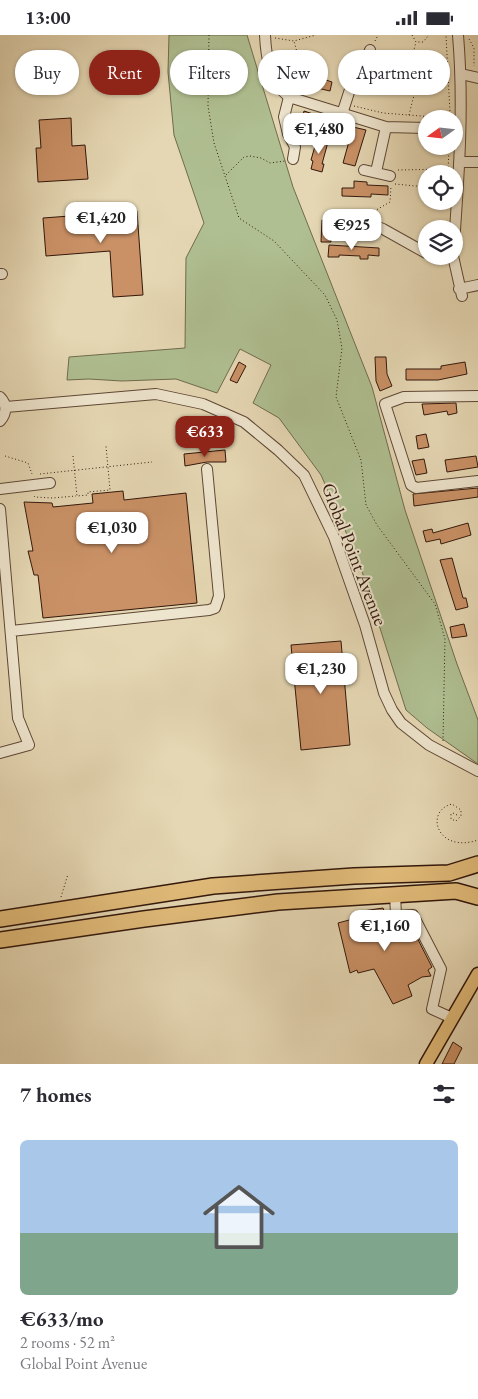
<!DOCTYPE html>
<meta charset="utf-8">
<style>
body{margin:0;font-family:"EB Garamond",serif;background:#f2f2f3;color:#2b2b33;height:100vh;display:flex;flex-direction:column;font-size:19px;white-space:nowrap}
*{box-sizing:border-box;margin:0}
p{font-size:16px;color:#7c7c81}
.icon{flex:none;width:28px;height:28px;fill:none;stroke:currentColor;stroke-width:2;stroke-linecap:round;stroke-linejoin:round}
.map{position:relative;height:1029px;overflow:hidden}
.sheet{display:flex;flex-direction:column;background:#fff;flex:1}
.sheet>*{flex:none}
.hud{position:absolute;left:15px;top:15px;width:449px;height:45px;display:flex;gap:10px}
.needle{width:32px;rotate:255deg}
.buttons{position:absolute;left:418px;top:75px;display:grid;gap:10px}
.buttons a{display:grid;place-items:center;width:45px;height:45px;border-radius:50%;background:#fff;box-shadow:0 1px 4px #0004;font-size:25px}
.price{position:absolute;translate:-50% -42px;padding:0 11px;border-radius:10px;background:#fff;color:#222;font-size:16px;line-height:32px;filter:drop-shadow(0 1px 2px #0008)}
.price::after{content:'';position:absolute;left:50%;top:30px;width:15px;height:11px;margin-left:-8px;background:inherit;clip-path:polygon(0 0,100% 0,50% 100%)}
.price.active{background:#8f2418;color:#fff}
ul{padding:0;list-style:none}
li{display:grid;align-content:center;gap:10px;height:265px;padding:0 20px}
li+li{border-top:1px solid #e1e1e2}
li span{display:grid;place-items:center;height:155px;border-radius:8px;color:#555}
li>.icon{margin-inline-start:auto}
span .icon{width:90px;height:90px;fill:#fffc;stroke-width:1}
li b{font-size:21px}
h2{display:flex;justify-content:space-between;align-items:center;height:60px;padding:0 20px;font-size:21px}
.tag{padding:0 18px;border-radius:22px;background:#fff;box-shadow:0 1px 4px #0004;font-size:18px;line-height:45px}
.tag.active{background:#8f2418;color:#fff}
.status{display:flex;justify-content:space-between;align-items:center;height:35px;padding:0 25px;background:#fff;direction:ltr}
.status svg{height:14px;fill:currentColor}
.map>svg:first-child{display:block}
.green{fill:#afbf91;stroke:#706b4e}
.building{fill:#ca9166;stroke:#32170b}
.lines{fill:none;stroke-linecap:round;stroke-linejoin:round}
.minor-casing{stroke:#5f4735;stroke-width:12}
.major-casing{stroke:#32170b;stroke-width:15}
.highway-casing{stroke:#32170b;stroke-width:18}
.path{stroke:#32170b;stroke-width:1;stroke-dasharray:1 2.5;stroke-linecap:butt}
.minor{stroke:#eee5ce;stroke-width:10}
.major{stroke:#e2bc7a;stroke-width:12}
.highway{stroke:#e2bc7a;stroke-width:15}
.labels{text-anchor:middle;stroke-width:4;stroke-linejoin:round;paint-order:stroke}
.street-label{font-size:19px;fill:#32170b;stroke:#eee5ce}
</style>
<div class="status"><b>13:00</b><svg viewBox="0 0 49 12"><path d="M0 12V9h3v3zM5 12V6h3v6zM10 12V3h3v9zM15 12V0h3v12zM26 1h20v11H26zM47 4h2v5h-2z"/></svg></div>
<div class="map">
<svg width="478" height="1029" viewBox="0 0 478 1029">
<rect width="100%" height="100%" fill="#e5d7b3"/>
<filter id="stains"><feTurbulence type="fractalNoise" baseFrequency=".004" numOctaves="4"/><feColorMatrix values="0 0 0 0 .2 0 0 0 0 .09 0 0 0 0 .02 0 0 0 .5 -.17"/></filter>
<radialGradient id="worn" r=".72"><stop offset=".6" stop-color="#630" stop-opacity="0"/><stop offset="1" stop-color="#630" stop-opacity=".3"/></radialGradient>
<path class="green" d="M169,0H247L293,152L372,352L405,475L457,629L478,685V729L427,693L406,675L359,527L321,440L279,383L253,368L271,330L240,314L217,358L176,344L122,346L89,344L67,345L69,322L185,313L186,223L204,188L174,100L168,37Z"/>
<path class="building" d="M299,36L332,47L330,56L296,48Z
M304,76L316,80L311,100L299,97Z
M71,83L72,111L85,110L88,144L38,147L36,113H41L39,85Z
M353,92L366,95L355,131L343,128Z
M317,104L328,107L322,129H324L322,137L311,134L313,126L311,125Z
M354,146L367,147V150L388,151V160L371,159V162L342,161V153H354Z
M137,176L143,260L113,262L110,216L46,221L43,183Z
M322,185L332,186L331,207H321Z
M329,210L379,213V221L368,220V224H360V221L339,220V222H328Z
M375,322H386L387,339L392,351L380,356L376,346Z
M239,327L246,331L237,348L230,345Z
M465,327L467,339L438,345H406V334H441V331Z
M456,368L457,378L448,380L447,376L424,380L422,369Z
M426,399L429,412L418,414L416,401Z
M225,415L226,427H207L185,431L184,419Z
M476,421L478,432L447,437L445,425Z
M424,424L427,438L416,440L412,426Z
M478,453V462L414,471L413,459Z
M123,456L124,465L186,458L197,568L43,583L38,540H34L28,516H33L24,467L52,468L53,472L93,468L92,459Z
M468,488L471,500L441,509L440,504L426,507L423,496L432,494L433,498Z
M452,523L463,563H466L468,572L456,575L440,525Z
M464,589L467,601L452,603L450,592Z
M341,606L350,710L301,715L291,610Z
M383,873L392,896L410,889L432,932L428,935L431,941L422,942L408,950L412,961L393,969L374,934L358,938L357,935L350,938L338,888L364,881L363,876Z
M453,1007L462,1013L454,1029H442Z"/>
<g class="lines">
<defs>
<path id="minor" d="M265,0C266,23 270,47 289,62L386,92L426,93
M461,39L478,43
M289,62L284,82L288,99L295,112L293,124
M342,79L354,42L367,24L370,15
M459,127H478
M364,135L390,141
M376,137L386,92
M360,185L383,194L426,218
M454,209C459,139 464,70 458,0
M453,221L462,261
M0,239H2
M459,254L478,250
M478,361L404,362L385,369L411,450L416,453L478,446
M0,362C7,369 7,378 0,386
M6,372L156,359L203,369L244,387L278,415L304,440L334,502L365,590L384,658L392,675L401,688L429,710L478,736
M0,454L50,448
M0,474L18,683L29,710L0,718
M11,596L209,575L215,573L219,561L207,434
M395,858L396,881L413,880L441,934L432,974L452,983"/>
<path id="major" d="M426,1029L478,939"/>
<path id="highway" d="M0,884L213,851L354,841L449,838L478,829
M0,905L144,884L278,867L456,856L478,862"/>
</defs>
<use href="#minor" class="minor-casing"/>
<use href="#major" class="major-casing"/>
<use href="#highway" class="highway-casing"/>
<path class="path" d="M209,0L208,71L214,108L239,183L274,206L325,260L337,285L342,313L336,362L361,425L366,470L377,490L435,569L445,604L443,706
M412,0L416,7H423L429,0
M275,3L294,6L316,0
M469,4L474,13V31
M375,6L378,0
M291,49L298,21L294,6
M354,71L383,78L446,83L450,78L446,0
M409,80L417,48L409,34L416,7
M398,135L448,134
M448,139L449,111
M226,140L244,122L250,121L261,123L270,128L285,126
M395,149L426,152
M371,178L390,167L391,151
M5,421L28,428L32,439
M73,421L77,461L88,460V457L110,455L106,411
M40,439L152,427
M34,461L35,462L52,463L76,461
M457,780L453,778L451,779V784L456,786L461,781V775L452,769C424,776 437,819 478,805
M61,862L68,839"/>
<use href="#minor" class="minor"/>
<use href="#major" class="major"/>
<use href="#highway" class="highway"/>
</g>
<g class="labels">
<g class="street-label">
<text transform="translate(355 519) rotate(69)" y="7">Global Point Avenue</text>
</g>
</g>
<rect width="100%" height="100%" filter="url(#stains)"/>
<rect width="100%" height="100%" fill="url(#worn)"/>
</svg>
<div class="buttons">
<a><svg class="needle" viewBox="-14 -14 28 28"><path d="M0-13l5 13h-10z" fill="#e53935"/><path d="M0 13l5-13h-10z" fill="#7c7c81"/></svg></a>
<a><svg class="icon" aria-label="locate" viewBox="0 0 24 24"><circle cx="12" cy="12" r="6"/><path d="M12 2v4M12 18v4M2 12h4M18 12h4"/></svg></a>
<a><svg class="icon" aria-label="layers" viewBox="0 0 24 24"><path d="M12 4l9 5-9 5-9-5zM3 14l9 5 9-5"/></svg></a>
</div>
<b class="price" style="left:319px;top:120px">€1,480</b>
<b class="price" style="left:101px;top:209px">€1,420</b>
<b class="price" style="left:352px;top:216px">€925</b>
<b class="price active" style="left:205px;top:423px">€633</b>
<b class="price" style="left:112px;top:519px">€1,030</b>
<b class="price" style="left:321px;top:660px">€1,230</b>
<b class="price" style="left:385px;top:917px">€1,160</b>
<div class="hud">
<a class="tag">Buy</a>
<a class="tag active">Rent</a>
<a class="tag">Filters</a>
<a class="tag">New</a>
<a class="tag">Apartment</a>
</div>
</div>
<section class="sheet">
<h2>7 homes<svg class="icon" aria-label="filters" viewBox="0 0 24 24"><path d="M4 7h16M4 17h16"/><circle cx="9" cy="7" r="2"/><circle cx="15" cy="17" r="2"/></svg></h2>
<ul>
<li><span style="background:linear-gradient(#a9c7e8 60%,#7fa58c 0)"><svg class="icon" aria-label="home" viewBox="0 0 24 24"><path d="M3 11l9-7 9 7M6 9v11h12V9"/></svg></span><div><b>€633/mo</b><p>2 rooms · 52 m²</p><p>Global Point Avenue</p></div></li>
</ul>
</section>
